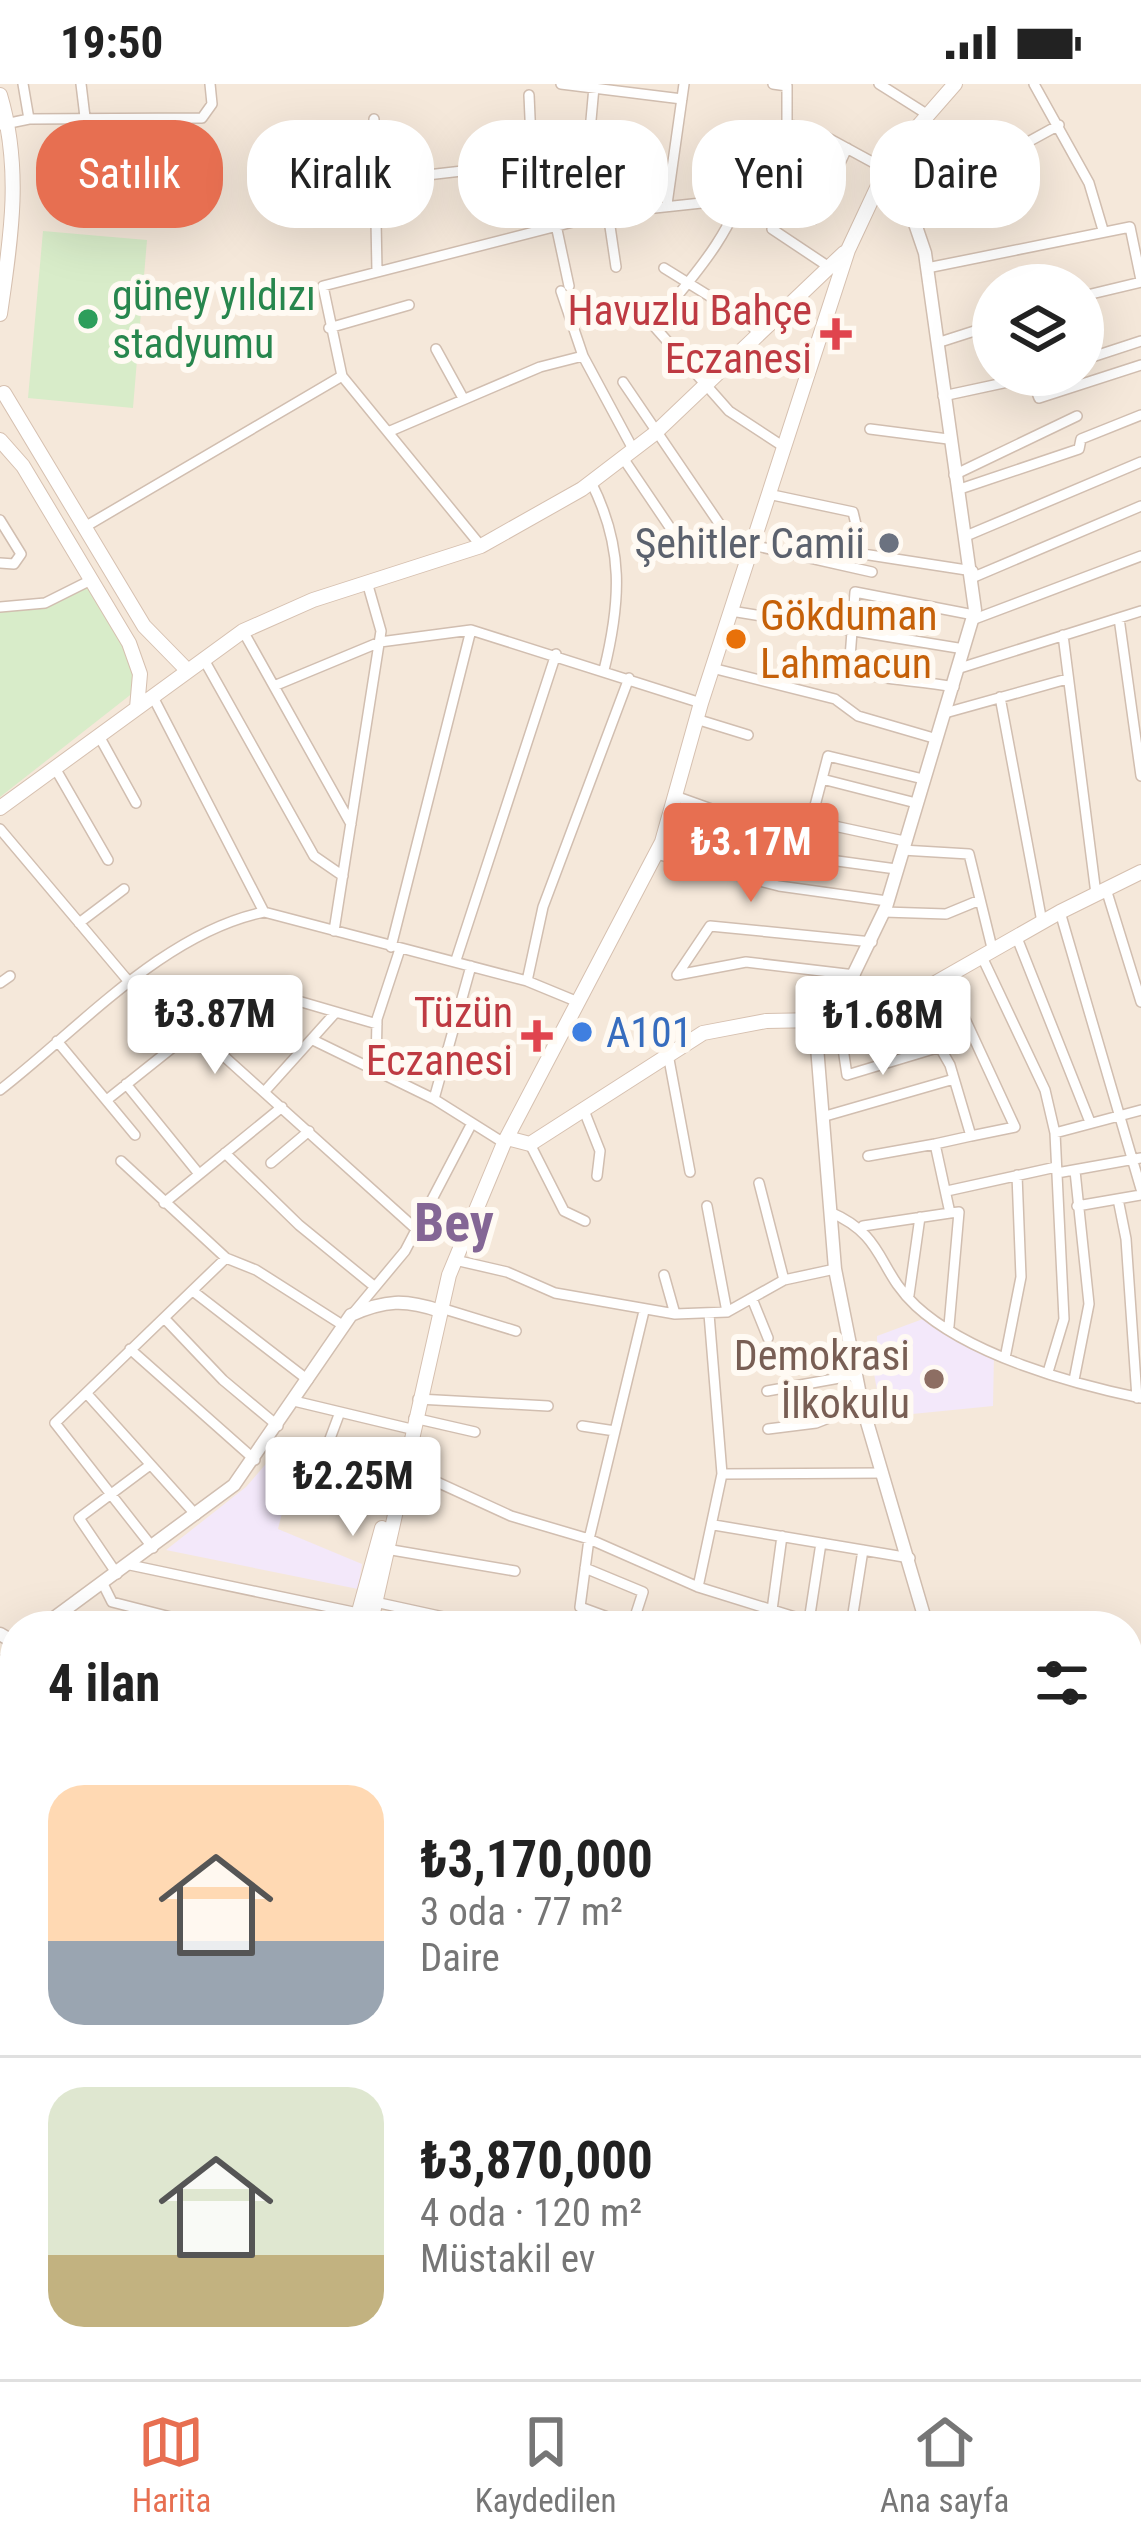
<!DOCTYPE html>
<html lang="tr">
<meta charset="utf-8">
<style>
body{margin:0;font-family:"Roboto Condensed",sans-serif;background:#f2f2f2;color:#222;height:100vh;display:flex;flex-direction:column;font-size:45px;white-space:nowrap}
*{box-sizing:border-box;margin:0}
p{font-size:39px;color:#767676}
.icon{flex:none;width:66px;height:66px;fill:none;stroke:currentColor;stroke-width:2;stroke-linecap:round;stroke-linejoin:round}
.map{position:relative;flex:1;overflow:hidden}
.drawer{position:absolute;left:0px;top:1527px;width:1143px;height:768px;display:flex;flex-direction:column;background:#fff;border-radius:48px 48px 0 0;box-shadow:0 12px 48px #0002}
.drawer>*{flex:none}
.top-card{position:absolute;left:36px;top:36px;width:1071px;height:108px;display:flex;gap:24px}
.buttons{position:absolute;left:972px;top:180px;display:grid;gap:24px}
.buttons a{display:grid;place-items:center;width:132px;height:132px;border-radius:50%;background:#fff;box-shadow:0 12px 48px #0002;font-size:60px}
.price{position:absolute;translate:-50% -102px;padding:0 27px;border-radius:12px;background:#fff;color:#222;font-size:39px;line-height:78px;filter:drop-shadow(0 3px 6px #0008)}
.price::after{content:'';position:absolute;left:50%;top:72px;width:36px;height:27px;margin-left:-18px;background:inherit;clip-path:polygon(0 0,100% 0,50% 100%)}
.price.on{background:#e76f51;color:#fff}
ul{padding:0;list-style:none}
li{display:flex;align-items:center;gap:36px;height:300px;padding:0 48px}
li+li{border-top:3px solid #e0e0e0}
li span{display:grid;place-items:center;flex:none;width:336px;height:240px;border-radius:36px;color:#555}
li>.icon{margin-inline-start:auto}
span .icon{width:144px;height:144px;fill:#fffc;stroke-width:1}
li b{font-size:51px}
h2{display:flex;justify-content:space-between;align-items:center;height:144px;padding:0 48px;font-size:51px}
.pill{padding:0 42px;border-radius:48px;background:#fff;box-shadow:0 12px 48px #0002;font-size:42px;line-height:108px}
.pill.on{background:#e76f51;color:#fff}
.status{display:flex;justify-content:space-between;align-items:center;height:84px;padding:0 60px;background:#fff;direction:ltr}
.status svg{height:33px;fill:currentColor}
.tabs{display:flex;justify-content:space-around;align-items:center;height:168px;border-top:3px solid #e0e0e0;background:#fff;font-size:33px;color:#767676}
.tabs a{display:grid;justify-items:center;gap:6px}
.tabs .on{color:#e76f51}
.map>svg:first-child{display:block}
.residential{fill:#f5e8da;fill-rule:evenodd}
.education{fill:#f3e8fa}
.green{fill:#d8ecc9}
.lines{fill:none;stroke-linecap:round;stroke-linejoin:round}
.minor-casing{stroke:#d1beb0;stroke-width:12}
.tertiary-casing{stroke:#d1beb0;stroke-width:15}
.secondary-casing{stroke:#d6c0b0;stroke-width:16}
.minor{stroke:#fff;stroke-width:9}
.tertiary{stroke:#fff;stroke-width:12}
.secondary{stroke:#fff;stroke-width:14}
.leisure-dot{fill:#2e9e5b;stroke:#fffaf3;stroke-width:4.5}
.health-dot{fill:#e0444e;stroke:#fffaf3;stroke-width:4.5}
.worship-dot{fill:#6b7280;stroke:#fffaf3;stroke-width:4.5}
.food-dot{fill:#e8710a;stroke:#fffaf3;stroke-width:4.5}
.shop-dot{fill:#3f7fe0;stroke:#fffaf3;stroke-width:4.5}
.education-dot{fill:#8d6e63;stroke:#fffaf3;stroke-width:4.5}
.labels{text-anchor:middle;stroke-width:12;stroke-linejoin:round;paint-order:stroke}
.leisure-label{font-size:42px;fill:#27864d;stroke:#fffaf3;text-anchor:start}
.health-label{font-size:42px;fill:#be3a42;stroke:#fffaf3;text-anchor:end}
.worship-label{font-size:42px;fill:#5b616d;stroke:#fffaf3;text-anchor:end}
.food-label{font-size:42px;fill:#c56008;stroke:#fffaf3;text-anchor:start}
.shop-label{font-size:42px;fill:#366cbe;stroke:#fffaf3;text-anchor:start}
.education-label{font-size:42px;fill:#785e54;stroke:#fffaf3;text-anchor:end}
.district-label{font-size:54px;font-weight:bold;fill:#846695;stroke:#fffaf3}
</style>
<div class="status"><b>19:50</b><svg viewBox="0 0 49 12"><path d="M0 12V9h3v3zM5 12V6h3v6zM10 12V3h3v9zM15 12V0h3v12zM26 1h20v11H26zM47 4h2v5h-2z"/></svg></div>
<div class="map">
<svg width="1141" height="2295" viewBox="0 0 1141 2295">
<rect width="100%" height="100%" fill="#fdf6ec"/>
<path class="residential" d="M0,0H1141V2295H1018L1019,2280H1128V1542H15V2280H105L131,2293L0,2295ZM993,201H1083V291H993Z"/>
<path class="education" d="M931,1232L994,1269L993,1322L882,1333L869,1263L877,1262V1252Z
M271,1374L294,1381L278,1445L362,1480L358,1505L166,1466L246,1403Z"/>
<path class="green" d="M43,147L147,156L133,324L28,314Z
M91,496L135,585L134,608L0,713V527L50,518Z"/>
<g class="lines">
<defs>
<path id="minor" d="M23,0L29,35
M81,0L85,33
M561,0L682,15
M773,0L787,2V40
M879,0L925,29
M1034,0L1089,99L1103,146
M374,35L377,187
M0,41L29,35L202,34L212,20L210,0
M745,47L749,86
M588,69L594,3
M375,97L532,79L529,11
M667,120L684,0
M909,123L1059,41
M608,129L616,183
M814,135L847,64
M556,141L569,202
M772,145L829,183
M664,184L743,233L758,249
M927,184L1130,143L1141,196
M561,207L583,272
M1083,212L1141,198
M329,244L409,221
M937,259L993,241
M436,265L463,314
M1083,276L1141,257
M1036,291L1031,293L1039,314L1141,281
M623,298L746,479
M943,312L1031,293
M870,345L948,355
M388,348L540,283L583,272L633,365
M784,363L729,327L653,241C692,194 735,148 749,86L770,81L787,40L817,48L885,85
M623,374L671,445
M954,391L1077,332
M591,398C624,463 621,517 604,586
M957,406L1079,365L1081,355L1141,331
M768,410L853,428L863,470L973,487
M0,436L21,470L14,480L0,479
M83,444L342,292
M966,452L1141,378
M752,461L872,488
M481,462L342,292L323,202L608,129L739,115
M974,493L1141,422
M0,523L45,519L91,496
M731,527L964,565
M1119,534L1141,692
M972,536L1141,472
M243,547L351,740
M1063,551L1096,810
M203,574L314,772L343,792
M712,584L835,615L858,632L937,655
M960,584L1141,527
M274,602L380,558L471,546L701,619
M954,603C917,596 887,597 849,587L855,508L974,531
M153,613L264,828
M1000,613L1042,838
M945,629L1067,595
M696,635L748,651
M99,652L136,719
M55,684L108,776
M822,695L916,719
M675,712L784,751L808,773L896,785
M0,745L130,899
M904,757L811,737L828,672L923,695
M902,766L969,770L993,868
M656,770L779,802L887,817
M1106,805L1141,918
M884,828L946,830L980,816
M1060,828L1141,1105
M79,839L124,805
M334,847L381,547L367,498
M1017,854L1090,1038
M391,863L471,546
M983,875L1045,1006L1055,1049L1064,1235L1048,1288
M456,876L556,570
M677,891L710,842L872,858
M677,891L746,878L855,891
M137,894L417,1146
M947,896L1015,1043L971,1052
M527,897L543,823L629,594
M0,899L10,892
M913,916L950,981L971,1052L935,1060L950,1129L959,1128L949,1242
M839,938L847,991L940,963
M313,956L434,1015L504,1059
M57,957L135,1051
M668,970L690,1088
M376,985L377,935L400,865
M126,1000L199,1090
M0,1006C79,945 163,849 264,828L527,897L578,918
M265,1007L336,928
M108,1015L256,897L281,912L377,940
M434,1015L471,882
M583,1024L600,1067L597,1092
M822,1033L954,995
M1055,1049L1141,1026
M530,1060L564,1127L585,1137
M225,1069L299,1141L375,1203
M868,1072L935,1060
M121,1077L226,1174L256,1186L344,1242
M271,1079L309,1047
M1057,1089L1141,1074
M759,1099L784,1196
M947,1107L1056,1083
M1118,1115L1126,1155L1137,1314
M164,1119L282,1023
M707,1122L727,1228
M1077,1122L1141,1111
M830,1128C886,1152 877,1186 916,1222C969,1271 1072,1300 1141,1314
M863,1142L950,1129
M455,1176L507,1188L555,1209L675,1230L727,1228L784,1196L835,1185
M664,1191L675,1230
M194,1208L308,1296
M909,1211L920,1133
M753,1217L768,1254
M441,1224L516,1247
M355,1227L405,1167L472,1039
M166,1236L223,1296L278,1342
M130,1265L255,1376
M1005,1274L1021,1193L1017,1091
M1074,1296L1089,1220L1075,1087
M767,1307L856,1291
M88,1311L196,1431
M418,1315L548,1322
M294,1317L411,1345
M414,1334L475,1348
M582,1342L615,1347
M768,1345L816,1339L862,1321
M402,1382L511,1432L589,1455L698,1503L824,1542
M319,1384L340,1328
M722,1390L883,1389
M714,1441L910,1474
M153,1464L55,1339L226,1174
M386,1465L515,1487
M130,1481L358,1529
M585,1484L643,1508L632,1542L580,1523L589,1455L644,1227
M117,1490L79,1434L150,1381
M103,1500L112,1518L206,1542
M698,1503L722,1390L709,1230
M375,1518L485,1542
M772,1526L782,1452
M56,1533L66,1542
M809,1537L821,1459
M851,1542L863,1466
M0,1577L15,1570
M0,1641L15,1654
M0,1676L15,1688
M15,1771L6,1784L15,1790
M0,1843L15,1855
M1128,1876H1141
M0,1905L15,1887
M0,1920L15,1931
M1128,1948H1141
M0,1991L15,2003
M1128,2022H1141
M1128,2093H1141
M0,2143L15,2154
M1128,2178H1141
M0,2201L15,2211
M1128,2250H1141"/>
<path id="tertiary" d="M815,938L835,1185L862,1321L927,1542
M830,939L886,823L975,526L925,169L892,72
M43,1542L234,1401L351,1231C385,1216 405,1215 440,1227
M0,1550L15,1559
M0,2069L15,2080
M1006,2295L1008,2280"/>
<path id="secondary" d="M0,11C22,85 11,154 0,230
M4,309L144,542L187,586
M0,356L23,382L129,559L140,590L137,624
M0,724L243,547L313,516L481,462L582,405L654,350L844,169
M507,1054L530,1060L703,949L766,937L872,935L1060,828L1141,788
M355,1542L382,1444
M370,1542L449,1191L504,1059L662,758L701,619L848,166L892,72L955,0
M51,2295L57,2280
M70,2295L77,2280"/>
</defs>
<use href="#minor" class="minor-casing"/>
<use href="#tertiary" class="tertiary-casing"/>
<use href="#secondary" class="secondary-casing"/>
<use href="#minor" class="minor"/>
<use href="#tertiary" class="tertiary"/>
<use href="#secondary" class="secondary"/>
</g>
<circle class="leisure-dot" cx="88" cy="235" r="12"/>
<g class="health-dot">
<path d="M830 232h12v12h12v12h-12v12h-12v-12h-12v-12h12z"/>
<path d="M531 934h12v12h12v12h-12v12h-12v-12h-12v-12h12z"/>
</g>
<circle class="worship-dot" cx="889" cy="459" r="12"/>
<circle class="food-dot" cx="736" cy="555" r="12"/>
<circle class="shop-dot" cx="582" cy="948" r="12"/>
<circle class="education-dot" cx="934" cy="1295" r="12"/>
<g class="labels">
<g class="leisure-label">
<text x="112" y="226">güney yıldızı<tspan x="112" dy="48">stadyumu</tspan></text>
</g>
<g class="health-label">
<text x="812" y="241">Havuzlu Bahçe<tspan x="812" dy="48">Eczanesi</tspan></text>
<text x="513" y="943">Tüzün<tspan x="513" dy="48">Eczanesi</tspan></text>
</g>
<g class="worship-label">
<text x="865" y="474">Şehitler Camii</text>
</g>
<g class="food-label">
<text x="760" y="546">Gökduman<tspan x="760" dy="48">Lahmacun</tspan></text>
</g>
<g class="shop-label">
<text x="606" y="963">A101</text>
</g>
<g class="education-label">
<text x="910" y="1286">Demokrasi<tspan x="910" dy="48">İlkokulu</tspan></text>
</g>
<g class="district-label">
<text x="454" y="1157">Bey</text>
</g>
</g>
</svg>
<div class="buttons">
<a><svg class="icon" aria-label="layers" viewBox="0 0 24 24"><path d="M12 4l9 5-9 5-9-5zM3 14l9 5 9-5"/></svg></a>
</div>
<b class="price on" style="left:751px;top:821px">₺3.17M</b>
<b class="price" style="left:215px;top:993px">₺3.87M</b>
<b class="price" style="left:883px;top:994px">₺1.68M</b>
<b class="price" style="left:353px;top:1455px">₺2.25M</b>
<div class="top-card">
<a class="pill on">Satılık</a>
<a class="pill">Kiralık</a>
<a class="pill">Filtreler</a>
<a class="pill">Yeni</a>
<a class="pill">Daire</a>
</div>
<section class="drawer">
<h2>4 ilan<svg class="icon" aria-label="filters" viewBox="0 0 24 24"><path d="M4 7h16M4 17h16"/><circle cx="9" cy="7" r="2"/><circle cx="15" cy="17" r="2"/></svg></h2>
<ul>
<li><span style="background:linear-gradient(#ffd9b3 65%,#9aa5b1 0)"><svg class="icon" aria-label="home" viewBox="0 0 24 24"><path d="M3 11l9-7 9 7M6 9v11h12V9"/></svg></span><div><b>₺3,170,000</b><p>3 oda · 77 m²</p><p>Daire</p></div></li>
<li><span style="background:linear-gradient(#dfe7d0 70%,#c2b280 0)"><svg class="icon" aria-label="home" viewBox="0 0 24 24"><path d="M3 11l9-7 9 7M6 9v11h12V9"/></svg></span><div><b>₺3,870,000</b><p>4 oda · 120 m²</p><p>Müstakil ev</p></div></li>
</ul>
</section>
</div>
<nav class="tabs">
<a class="on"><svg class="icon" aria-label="map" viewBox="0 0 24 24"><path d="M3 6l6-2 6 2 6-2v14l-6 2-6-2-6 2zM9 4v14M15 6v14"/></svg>Harita</a>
<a><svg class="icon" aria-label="saved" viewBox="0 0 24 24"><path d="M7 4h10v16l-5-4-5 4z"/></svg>Kaydedilen</a>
<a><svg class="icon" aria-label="home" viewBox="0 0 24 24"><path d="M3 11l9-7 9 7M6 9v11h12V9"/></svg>Ana sayfa</a>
</nav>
